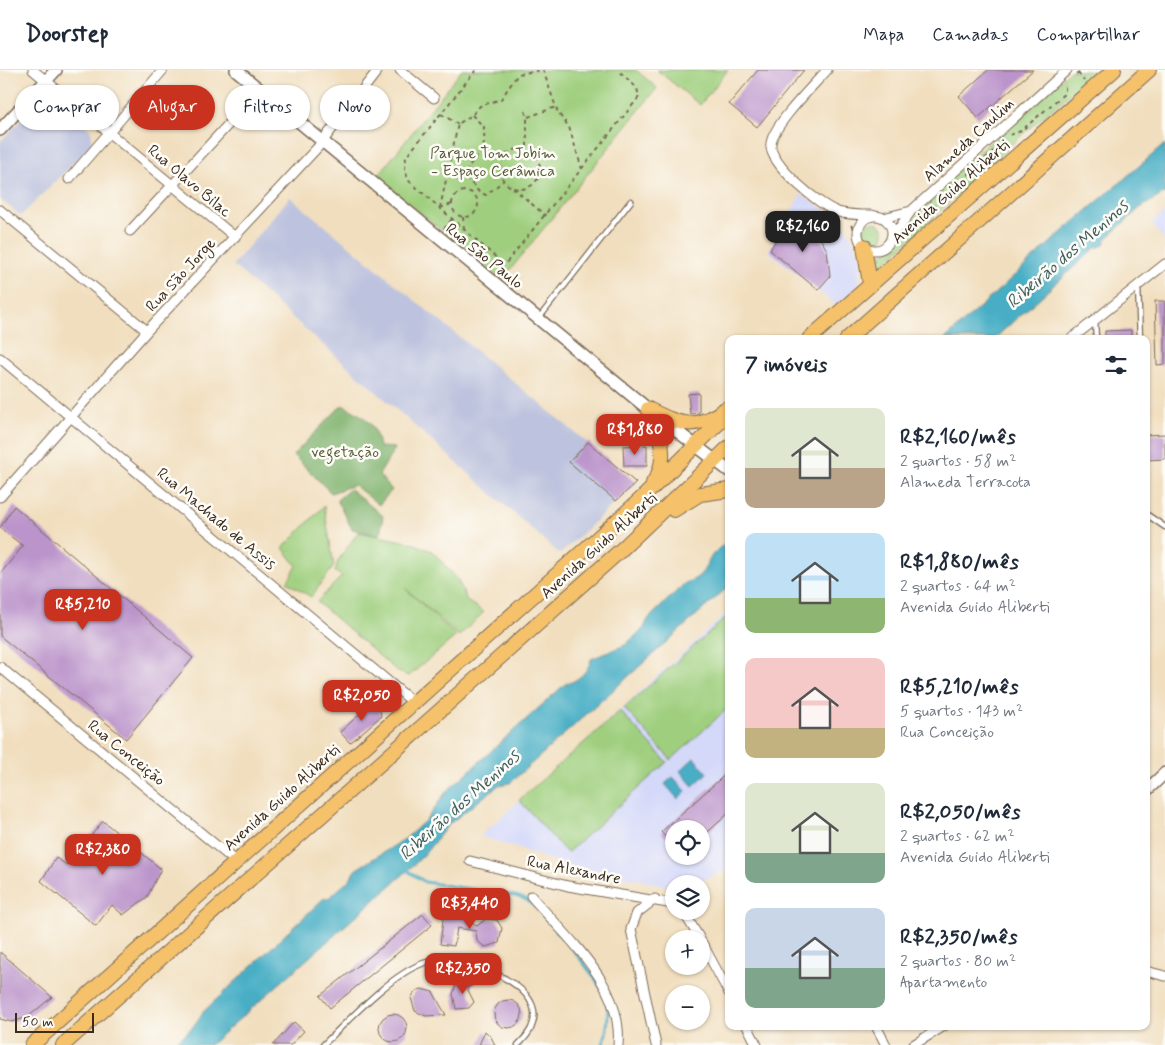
<!DOCTYPE html>
<html lang="pt">
<meta charset="utf-8">
<style>
body{margin:0;font-family:Mynerve,sans-serif;background:#f6f6f7;color:#1f2937;height:100vh;display:flex;flex-direction:column;font-size:19px;white-space:nowrap}
*{box-sizing:border-box;margin:0}
p{font-size:16px;color:#747a83}
.icon{flex:none;width:28px;height:28px;fill:none;stroke:currentColor;stroke-width:2;stroke-linecap:round;stroke-linejoin:round}
.map{position:relative;flex:1;overflow:hidden}
.drawer{position:absolute;left:725px;top:265px;width:425px;height:695px;display:flex;flex-direction:column;background:#fff;border-radius:10px;box-shadow:0 1px 4px #0004}
.drawer>*{flex:none}
.top-card{position:absolute;left:15px;top:15px;width:475px;height:45px;display:flex;gap:10px}
.controls{position:absolute;left:665px;top:750px;display:grid;gap:10px}
.controls a{display:grid;place-items:center;width:45px;height:45px;border-radius:50%;background:#fff;box-shadow:0 1px 4px #0004;font-size:25px}
.scale{position:absolute;left:15px;bottom:12px;width:79px;box-sizing:border-box;padding-left:5px;border:2px solid #3b2a1e;border-top:0;font-size:14px;line-height:18px;white-space:nowrap;color:#3b2a1e;-webkit-text-stroke:4px #fdfcf7;paint-order:stroke}
.price{position:absolute;translate:-50% -42px;padding:0 11px;border-radius:10px;background:#c8321e;color:#fff;font-size:16px;line-height:32px;filter:drop-shadow(0 1px 2px #0008)}
.price::after{content:'';position:absolute;left:50%;top:30px;width:15px;height:11px;margin-left:-8px;background:inherit;clip-path:polygon(0 0,100% 0,50% 100%)}
.price.current{background:#222;color:#fff}
ul{padding:0;list-style:none}
li{display:flex;align-items:center;gap:15px;height:125px;padding:0 20px}
li span{display:grid;place-items:center;flex:none;width:140px;height:100px;border-radius:10px;color:#555}
li>.icon{margin-inline-start:auto}
span .icon{width:60px;height:60px;fill:#fffc;stroke-width:1}
li b{font-size:21px}
h2{display:flex;justify-content:space-between;align-items:center;height:60px;padding:0 20px;font-size:21px}
.pill{padding:0 18px;border-radius:22px;background:#fff;box-shadow:0 1px 4px #0004;font-size:18px;line-height:45px}
.pill.current{background:#c8321e;color:#fff}
header{display:flex;align-items:center;gap:30px;box-sizing:border-box;height:70px;padding:0 25px;background:#fff;border-bottom:1px solid #e0e1e3}
header strong{font-size:24px}
nav{display:flex;gap:28px;margin-inline-start:auto;font-size:18px}
.map>svg:first-child{display:block}
.built{fill:#d4d8f9;fill-rule:evenodd}
.industrial{fill:#bdc3de}
.green{fill:#9fcf7e;stroke:#6d7c4e}
.forest{fill:#7fb26d;stroke:#5d6e46}
.water{fill:#46aec5;stroke:#406c72}
.lines{fill:none;stroke-linecap:round;stroke-linejoin:round}
.stream{stroke:#46aec5;stroke-width:3}
.building{fill:#bb94cb}
.service-casing{stroke:#7b6956;stroke-width:7}
.minor-casing{stroke:#7b6956;stroke-width:11}
.tertiary-casing{stroke:#7b6956;stroke-width:14}
.primary-casing{stroke:#7b6956;stroke-width:16}
.path{stroke:#7b6956;stroke-width:2;stroke-dasharray:4 4;stroke-linecap:butt}
.service{stroke:#fff;stroke-width:4.5}
.minor{stroke:#fff;stroke-width:9}
.tertiary{stroke:#fff;stroke-width:11}
.primary{stroke:#f5c16b;stroke-width:14}
.labels{text-anchor:middle;stroke-width:5;stroke-linejoin:round;paint-order:stroke}
.street-label{font-size:16px;fill:#3b2a1e;stroke:#fdfcf7}
.park-label{font-size:16px;fill:#595c3b;stroke:#fdfcf7}
.water-label{font-size:18px;font-style:italic;fill:#3f5f61;stroke:#fdfcf7}
</style>
<header>
<strong>Doorstep</strong>
<nav><a>Mapa</a><a>Camadas</a><a>Compartilhar</a></nav>
</header>
<div class="map">
<svg width="1165" height="975" viewBox="0 0 1165 975">
<rect width="100%" height="100%" fill="#fdfcf7"/>
<filter id="ink" filterUnits="userSpaceOnUse"><feTurbulence type="fractalNoise" baseFrequency=".02" numOctaves="2"/><feDisplacementMap in="SourceGraphic" scale="10" xChannelSelector="R" yChannelSelector="G"/><feConvolveMatrix kernelMatrix="1 2 1 2 8 2 1 2 1" color-interpolation-filters="sRGB"/></filter>
<filter id="wash" filterUnits="userSpaceOnUse"><feTurbulence type="fractalNoise" baseFrequency=".0096" numOctaves="4" result="noise"/><feDisplacementMap in="SourceGraphic" scale="20" xChannelSelector="R" yChannelSelector="G"/><feGaussianBlur stdDeviation="1.12" result="paint"/><feColorMatrix in="noise" values="0 0 0 0 0 0 0 0 0 0 0 0 0 0 0 0 0 1.4 0 .05"/><feComposite in="paint" operator="in"/></filter>
<g filter="url(#wash)">
<rect width="100%" height="100%" fill="#f1debe"/>
<path class="built" d="M801,124L843,152L859,182L861,194L858,216L836,235L768,181Z
M1165,142V172L1151,153Z
M729,541V798L695,814H674V817L570,796L480,766ZM674,759H701V786H674Z"/>
<path class="industrial" d="M45,25L53,27L91,61L92,69L91,75L21,146L0,129V72Z
M290,127L636,413L560,484L233,195Z"/>
<path class="green" d="M462,0H636L657,18L502,210L377,107Z
M657,0H728L700,35Z
M1071,0L1096,2L1025,62L874,203L871,186C897,184 891,171 904,155C936,117 976,85 1013,52L1016,53Z
M862 163a11 11 0 1 1 22 0a11 11 0 1 1-22 0Z
M324,436L334,496L311,527L287,512L297,496L283,478Z
M358,462L412,473L432,481L458,510L467,531L484,542L459,566L405,518L456,566L409,606L398,602L317,532L342,506L335,502L338,491Z
M729,545V637L671,690L624,638Z
M620,641L667,692L567,783L519,730Z"/>
<path class="forest" d="M342,335C364,346 375,351 379,377L395,378L379,405L392,420L379,435L354,415L331,423L293,385Z
M350,419L383,446L380,466L352,459L337,430Z"/>
<path class="water" d="M1165,74V123L1140,138L1106,169L1104,175L1095,178L994,269H945L1063,161Z
M729,470V516L510,713L499,715L449,754L423,786L405,803L210,975H170C185,966 194,957 203,942L323,829L330,827L350,809L355,800L405,769L426,750L446,722L565,614C577,612 589,601 591,589L625,575L644,558L648,549L685,513C706,506 703,498 713,484C717,479 724,475 729,470Z
M694,688L707,703L693,716L680,701Z
M673,707L686,721L678,729L665,714Z"/>
<g class="lines">
<path class="stream" d="M405,799L425,812L515,826L525,829L536,837
M543,845C558,864 603,910 607,933C609,946 607,962 603,975"/>
</g>
<g id="blocks">
<path class="building" d="M758,0H804L757,57L729,34Z
M988,0H1033L978,48L959,26Z
M790,145L821,170L827,180L830,206L818,220L770,180Z
M1155,231H1165V294L1157,295Z
M1131,260V269H1105V261Z
M699,323V343L690,344L688,324Z
M1165,364V389L1146,390V365Z
M588,372L636,413L616,431L569,392Z
M647,375V396H624L623,376Z
M14,436L193,588L126,669L0,566V504L23,476L0,458Z
M375,630L379,634L381,646L350,673L340,662Z
M729,701V743L701,768V759H674V776L661,762Z
M103,751L161,799L147,827L123,845L112,835L96,856L41,811L56,788L67,795Z
M444,842L467,845V848L477,856L486,849L497,850L502,858L499,873L485,877L477,871L476,861L457,858L454,876L440,874Z
M423,844L432,855L330,938L320,926Z
M0,882L52,927L28,947L12,952L0,949Z
M480,910L467,918L474,932L469,938L456,939L453,924L456,914L462,911Z
M421,919L433,922L446,945L426,946L415,941L411,928L415,922Z
M494 944a14 14 0 1 1 28 0a14 14 0 1 1-28 0Z
M379 958a14 14 0 1 1 28 0a14 14 0 1 1-28 0Z
M294,952L304,961L291,975H273Z
M485,961L491,967L495,975H479Z"/>
</g>
</g>
<g filter="url(#ink)">
<use href="#blocks" fill-opacity="0" stroke="#7b6956" stroke-width="1"/>
<g class="lines">
<defs>
<path id="service" d="M1138,216L1140,269
M539,248L631,131
M1095,250L1096,269
M1146,444L1165,457
M323,975C348,951 391,904 424,893C455,883 546,911 533,953C531,962 524,969 518,975"/>
<path id="minor" d="M33,0L235,167
M400,0L434,28
M827,0C813,16 774,54 771,73C767,93 820,136 838,142C849,145 861,145 872,145
M69,109L163,0
M0,140L147,261
M858 163a17 17 0 1 1 34 0a17 17 0 1 1-34 0Z
M883,148L911,141
M130,161L260,20
M892,162L900,157L911,141L1067,0
M1071,269L1165,194
M0,288L414,633
M0,427L147,261L318,77L378,0
M0,597L235,791
M470,791L568,816L674,834
M531,826C566,867 624,915 618,975
M655,829L637,843L631,859L656,975
M683,841L700,869
M701,871L729,923
M1146,901L1165,906
M747,956L757,975
M876,956L886,975
M913,975L944,956"/>
<path id="tertiary" d="M236,0L648,339L729,401
M0,60L56,0
M1146,721L1165,703"/>
<path id="primary" d="M864,176L870,214
M809,269L1114,0
M847,269L1149,0
M648,339C659,363 671,388 653,413
M648,339C679,354 694,362 725,339
M674,440L700,424L729,420
M32,975L641,429L729,343
M63,975L621,480L729,377"/>
</defs>
<use href="#service" class="service-casing"/>
<use href="#minor" class="minor-casing"/>
<use href="#tertiary" class="tertiary-casing"/>
<use href="#primary" class="primary-casing"/>
<path class="path" d="M476,0L406,87L405,99L408,110L500,191L507,192L639,27L637,18L618,0
M543,0L558,43L569,57L582,99
M1078,3L1084,11
M1076,5L1081,0
M525,41L527,47V80
M441,44L458,54
M472,45L484,57C484,63 485,71 483,77C479,89 464,94 467,108L479,122L486,125L503,111
M528,47L556,37
M1010,65L1021,61L1065,23V15
M500 99a20 20 0 1 1 40 0a20 20 0 1 1-40 0Z
M513,118L546,146
M452 134a13 13 0 1 1 26 0a13 13 0 1 1-26 0Z
M440,138L458,54L472,45L480,36L501,29L518,4L542,0
M440,138L452,134
M463,147L464,159
M915,154L1001,74
M851,155L857,164
M444,159L452,149
M877,182L890,176L893,172"/>
<use href="#service" class="service"/>
<use href="#minor" class="minor"/>
<use href="#tertiary" class="tertiary"/>
<use href="#primary" class="primary"/>
</g>
</g>
<g class="labels">
<g class="street-label">
<text transform="translate(968 69) rotate(-42)" y="6">Alameda Caulim</text>
<text transform="translate(190 110) rotate(40)" y="6">Rua Olavo Bilac</text>
<text transform="translate(950 121) rotate(-41)" y="6">Avenida Guido Aliberti</text>
<text transform="translate(485 185) rotate(39)" y="6">Rua São Paulo</text>
<text transform="translate(180 204) rotate(-47)" y="6">Rua São Jorge</text>
<text transform="translate(217 448) rotate(40)" y="6">Rua Machado de Assis</text>
<text transform="translate(598 475) rotate(-42)" y="6">Avenida Guido Aliberti</text>
<text transform="translate(127 682) rotate(39)" y="6">Rua Conceição</text>
<text transform="translate(281 727) rotate(-42)" y="6">Avenida Guido Aliberti</text>
<text transform="translate(574 799) rotate(11)" y="6">Rua Alexandre</text>
</g>
<g class="park-label">
<text x="493" y="88">Parque Tom Jobim<tspan x="493" dy="18">- Espaço Cerâmica</tspan></text>
<text x="345" y="387">vegetação</text>
</g>
<g class="water-label">
<text transform="translate(1067 184) rotate(-41)" y="6">Ribeirão dos Meninos</text>
<text transform="translate(459 735) rotate(-42)" y="6">Ribeirão dos Meninos</text>
</g>
</g>
</svg>
<div class="controls">
<a><svg class="icon" aria-label="locate" viewBox="0 0 24 24"><circle cx="12" cy="12" r="6"/><path d="M12 2v4M12 18v4M2 12h4M18 12h4"/></svg></a>
<a><svg class="icon" aria-label="layers" viewBox="0 0 24 24"><path d="M12 4l9 5-9 5-9-5zM3 14l9 5 9-5"/></svg></a>
<a>+</a>
<a>−</a>
</div>
<div class="scale">50 m</div>
<b class="price current" style="left:803px;top:183px">R$2,160</b>
<b class="price" style="left:635px;top:386px">R$1,880</b>
<b class="price" style="left:83px;top:561px">R$5,210</b>
<b class="price" style="left:362px;top:652px">R$2,050</b>
<b class="price" style="left:103px;top:806px">R$2,380</b>
<b class="price" style="left:470px;top:860px">R$3,440</b>
<b class="price" style="left:463px;top:925px">R$2,350</b>
<div class="top-card">
<a class="pill">Comprar</a>
<a class="pill current">Alugar</a>
<a class="pill">Filtros</a>
<a class="pill">Novo</a>
</div>
<section class="drawer">
<h2>7 imóveis<svg class="icon" aria-label="filters" viewBox="0 0 24 24"><path d="M4 7h16M4 17h16"/><circle cx="9" cy="7" r="2"/><circle cx="15" cy="17" r="2"/></svg></h2>
<ul>
<li><span style="background:linear-gradient(#dfe7d0 60%,#b9a48a 0)"><svg class="icon" aria-label="home" viewBox="0 0 24 24"><path d="M3 11l9-7 9 7M6 9v11h12V9"/></svg></span><div><b>R$2,160/mês</b><p>2 quartos · 58 m²</p><p>Alameda Terracota</p></div></li>
<li><span style="background:linear-gradient(#bfe0f5 65%,#8fb573 0)"><svg class="icon" aria-label="home" viewBox="0 0 24 24"><path d="M3 11l9-7 9 7M6 9v11h12V9"/></svg></span><div><b>R$1,880/mês</b><p>2 quartos · 64 m²</p><p>Avenida Guido Aliberti</p></div></li>
<li><span style="background:linear-gradient(#f6c9c9 70%,#c2b280 0)"><svg class="icon" aria-label="home" viewBox="0 0 24 24"><path d="M3 11l9-7 9 7M6 9v11h12V9"/></svg></span><div><b>R$5,210/mês</b><p>5 quartos · 143 m²</p><p>Rua Conceição</p></div></li>
<li><span style="background:linear-gradient(#dfe7d0 70%,#7fa58c 0)"><svg class="icon" aria-label="home" viewBox="0 0 24 24"><path d="M3 11l9-7 9 7M6 9v11h12V9"/></svg></span><div><b>R$2,050/mês</b><p>2 quartos · 62 m²</p><p>Avenida Guido Aliberti</p></div></li>
<li><span style="background:linear-gradient(#c9d6e8 60%,#7fa58c 0)"><svg class="icon" aria-label="home" viewBox="0 0 24 24"><path d="M3 11l9-7 9 7M6 9v11h12V9"/></svg></span><div><b>R$2,350/mês</b><p>2 quartos · 80 m²</p><p>Apartamento</p></div></li>
</ul>
</section>
</div>
